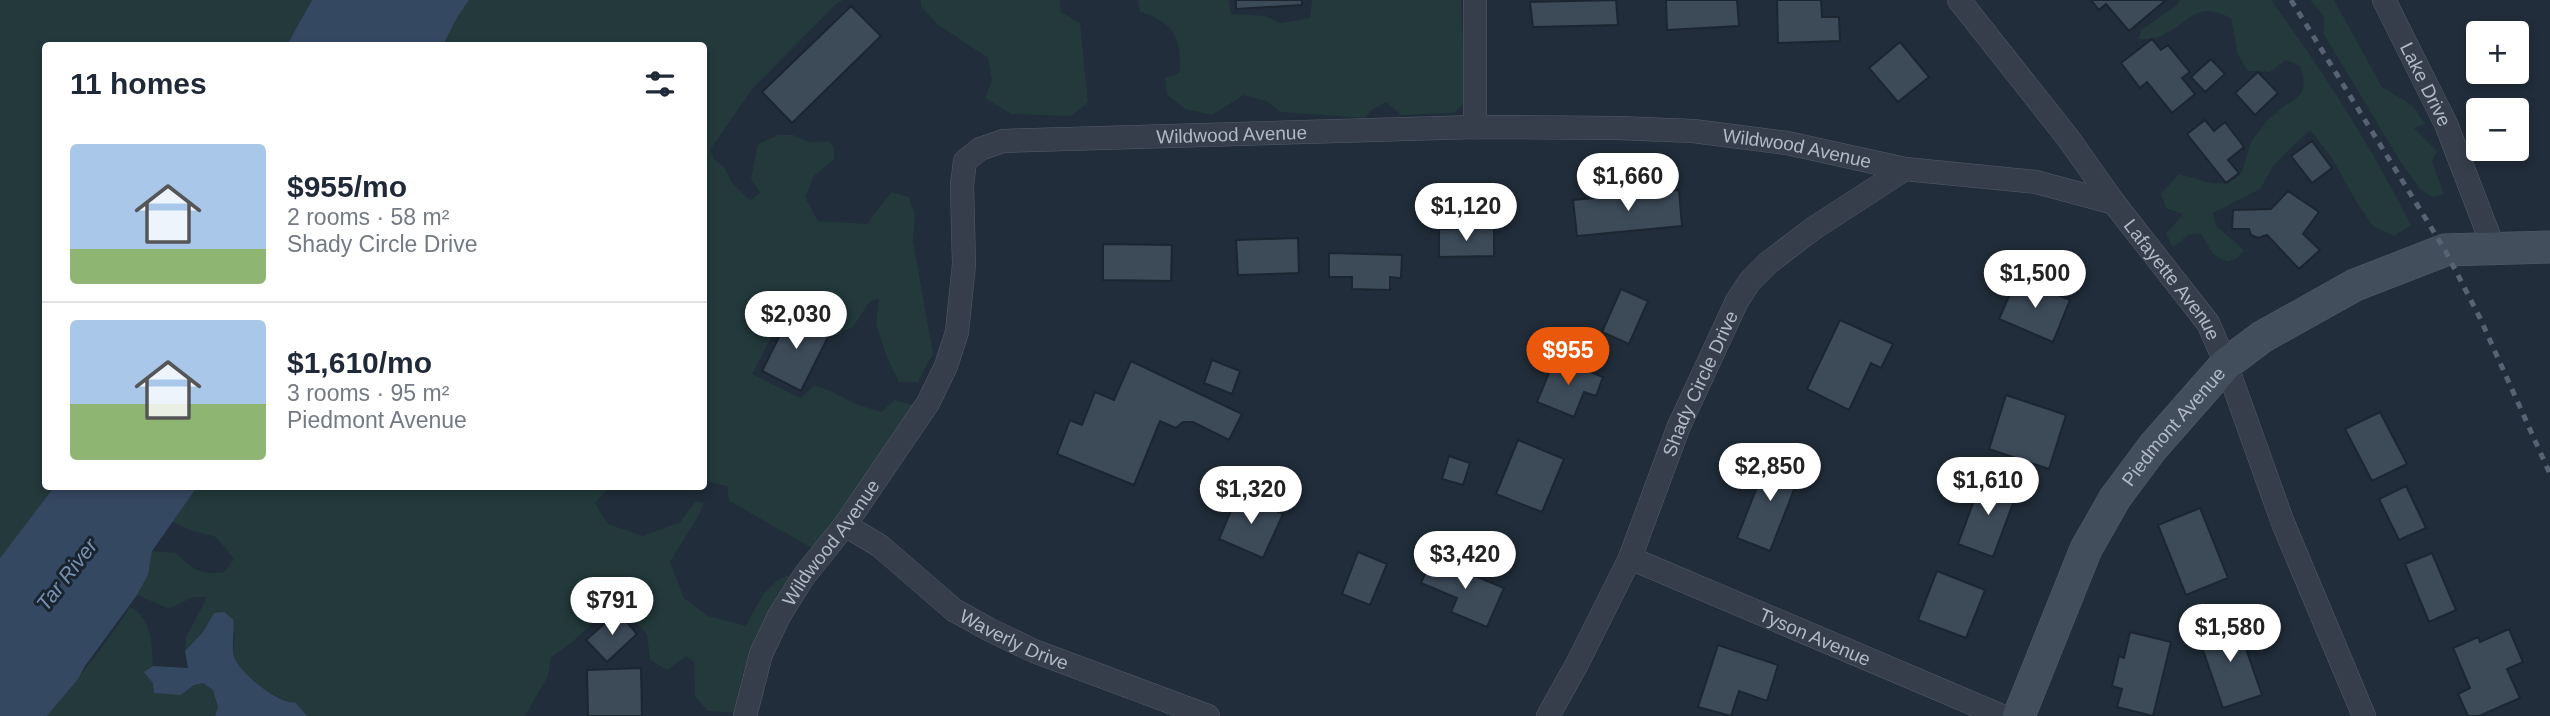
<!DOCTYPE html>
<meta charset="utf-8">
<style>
body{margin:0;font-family:Helvetica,sans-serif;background:#f2f2f3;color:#1f2937;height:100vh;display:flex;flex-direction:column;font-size:26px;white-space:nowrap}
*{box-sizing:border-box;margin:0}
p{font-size:23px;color:#747a83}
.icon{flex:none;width:38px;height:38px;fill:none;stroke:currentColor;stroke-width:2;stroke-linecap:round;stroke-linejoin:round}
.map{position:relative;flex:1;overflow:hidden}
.drawer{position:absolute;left:42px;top:42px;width:665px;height:448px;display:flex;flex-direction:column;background:#fff;border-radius:7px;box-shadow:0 4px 10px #0003}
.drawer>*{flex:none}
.buttons{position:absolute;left:2466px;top:21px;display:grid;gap:14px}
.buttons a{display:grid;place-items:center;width:63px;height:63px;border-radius:7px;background:#fff;box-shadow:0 4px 10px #0003;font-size:35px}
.price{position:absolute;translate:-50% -60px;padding:0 16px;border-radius:24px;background:#fff;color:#222;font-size:23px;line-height:46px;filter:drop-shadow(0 2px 4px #0008)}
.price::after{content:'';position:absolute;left:50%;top:42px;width:21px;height:16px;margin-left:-10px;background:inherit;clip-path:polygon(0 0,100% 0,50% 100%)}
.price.selected{background:#ea580c;color:#fff}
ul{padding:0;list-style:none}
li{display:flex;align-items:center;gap:21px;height:175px;padding:0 28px}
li+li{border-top:2px solid #e0e1e3}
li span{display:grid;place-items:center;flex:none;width:196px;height:140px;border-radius:7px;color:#555}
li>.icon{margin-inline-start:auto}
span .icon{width:84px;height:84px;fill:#fffc;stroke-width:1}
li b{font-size:30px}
h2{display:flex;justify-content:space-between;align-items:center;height:84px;padding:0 28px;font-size:30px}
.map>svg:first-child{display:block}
.green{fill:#23393b}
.water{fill:#354862}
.building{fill:#3d4b59;stroke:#1c2631;stroke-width:2}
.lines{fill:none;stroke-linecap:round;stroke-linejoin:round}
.street-casing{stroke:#535c68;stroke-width:24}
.secondary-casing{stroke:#535c68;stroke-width:33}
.street{stroke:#353e4a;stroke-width:23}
.secondary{stroke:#434e5d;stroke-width:32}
.rail{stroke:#576372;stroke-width:5;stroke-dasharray:7 7;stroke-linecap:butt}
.labels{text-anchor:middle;stroke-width:6;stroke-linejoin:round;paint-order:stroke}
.street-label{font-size:19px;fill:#b0b9c6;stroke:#1a242f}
.water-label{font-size:21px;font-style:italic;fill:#7790af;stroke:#1a242f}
</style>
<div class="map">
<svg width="2550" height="716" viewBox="0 0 2550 716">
<rect width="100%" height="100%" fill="#212d3a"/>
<path class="green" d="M0,0H312L287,45L46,46V486L55,487L0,558Z
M469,0H843L836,4L753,88L710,150L714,159L724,167L733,184L750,201L760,193L751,179L758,144L778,135H793L808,142L829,141L834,148V159L814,176L805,197L818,221L867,224L891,192L909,197L915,214L913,241L933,353L918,382H899L886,355L876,324L879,299L870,301L853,327L835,336L817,319L790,302L752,374L801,398L814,385L833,392L853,403L881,412L895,400L916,406L843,517L812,548L729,501L727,486L704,481V46H443L458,16Z
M921,0H1060L1061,12L1080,23L1088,102L1071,116L1012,114L985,98L992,80L988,58L937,24L921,6Z
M1138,0H1229L1231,14L1265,16L1281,23L1310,18L1312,0H1461L1464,66L1463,104L1454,113L1401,115L1386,102L1372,110L1365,118L1280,112L1268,102L1244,95L1212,115L1185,109L1167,95L1165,78L1179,73C1183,40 1173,21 1140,12Z
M2180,0H2271C2324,72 2371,146 2411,225L2394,236L2373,226L2357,203L2330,155L2310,130L2274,165L2260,189L2213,213L2216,226L2244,250L2236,259L2228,262L2213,254L2201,234H2190L2173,247L2166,234L2183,214L2166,208L2161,194L2179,174C2196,178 2215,188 2231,181C2250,173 2243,150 2255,136C2261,128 2269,118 2277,112C2295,96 2311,97 2300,66L2286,60L2270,72L2248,71L2238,55L2231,18C2193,0 2192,22 2161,36C2154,39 2145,39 2138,39L2141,30L2177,5Z
M2310,0H2334L2382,87L2412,105L2425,124L2414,128L2437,151L2432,162L2444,194L2433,197L2420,189L2400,161L2323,33L2324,16Z
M197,486L610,487L595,503L608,524L643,536L680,522L696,501L704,503L700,513L670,562L684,598L708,616L746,626C756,606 767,581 790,575L759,632L743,672L735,713L708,711L695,696L694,662L686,656L667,670L650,660L647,634L625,611L610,608L570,644L551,657L548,676L525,716H307L295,702C279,704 238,672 233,656C232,649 235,640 235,633L214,613L203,632L185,651L186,637L207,597H193L169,609L137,595L148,575L152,551L176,553C191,569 203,576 224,572L234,559L216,537L190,530L171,521Z
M130,607C152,619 152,643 153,666L145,672L181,695L194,685L203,683L213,690L218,707L215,716H47C76,681 105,645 130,607Z"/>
<path class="water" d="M312,0H469L458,16L443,45H287Z
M55,486L197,487L152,551L148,575L137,595L85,666L78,679L47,716H0V558Z
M224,612L233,619C235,630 231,650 234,657C240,673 279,705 295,702L307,716H215L218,707L213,690L203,683L194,685L181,695L154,693L153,683L144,672L153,666L188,668L185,651L203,632L214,613Z"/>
<path class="building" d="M1236,0H1302V5L1236,9Z
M1616,0L1618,25L1533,27L1530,2Z
M1666,0H1737L1739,26L1667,30Z
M1777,0H1821L1822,17H1839L1840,41L1778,43Z
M2091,0H2166L2129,31L2106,4L2099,10Z
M851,6L881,36L792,123L762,92Z
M2152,39L2161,50L2168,45L2190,72L2182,78L2195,94L2172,113L2147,82L2140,88L2121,63Z
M1900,42L1929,77L1898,102L1869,68Z
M2211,59L2225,74L2205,92L2191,77Z
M2258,72L2278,93L2255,115L2235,93Z
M2205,120L2214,131L2225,122L2244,147L2228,160L2239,173L2226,183L2187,134Z
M2312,141L2332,168L2312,183L2291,156Z
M1679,190L1682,226L1577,236L1573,200Z
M2288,191L2319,212L2303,234L2320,250L2299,269L2267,235L2258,238L2251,235L2249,229H2232L2233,210L2271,209Z
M1494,228V256L1439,257V229Z
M1298,238L1299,273L1238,275L1236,240Z
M1103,244L1172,245L1171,281L1103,280Z
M1329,253L1402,255L1401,278L1390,277V290L1352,289V277H1329Z
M2017,278L2070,300L2053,342L1999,319Z
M1621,289L1648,301L1629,344L1602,332Z
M792,311L831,331L801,391L762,371Z
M1840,320L1893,344L1881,368L1871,363L1849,410L1807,389Z
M1555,358L1603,377L1596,396L1584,392L1574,417L1537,402Z
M1212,360L1240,371L1232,394L1204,383Z
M1131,361L1242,414L1229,440L1193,422H1183L1176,428L1160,421L1134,485L1057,454L1070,420L1082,425L1095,392L1114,400Z
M2006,395L2066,415L2049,469L1989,449Z
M2380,412L2407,464L2372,481L2345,429Z
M1518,440L1564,459L1542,512L1496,494Z
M1770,454L1803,467L1770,551L1737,538Z
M1449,456L1470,463L1463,485L1442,479Z
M1983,476L2018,490L1993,557L1958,544Z
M2406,486L2426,528L2399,540L2379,499Z
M1238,494L1283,514L1263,558L1219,539Z
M2200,508L2228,578L2186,595L2158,525Z
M1358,552L1387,564L1370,605L1342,594Z
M2432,553L2456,610L2429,622L2405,564Z
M1432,558L1504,588L1487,627L1451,612L1457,598L1421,583Z
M1937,571L1985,590L1966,638L1918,620Z
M618,612L637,634L607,662L586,640Z
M2236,620L2262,695L2223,708L2197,633Z
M2509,629L2523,662L2507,669L2520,698L2479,716H2468L2458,694L2470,688L2453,648L2478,637L2480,642Z
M2130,632L2171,642L2153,716L2117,707L2122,689L2112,686L2119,656L2124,658Z
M1718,645L1778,665L1767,701L1739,691L1731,716L1698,707Z
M641,668L642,716H588L587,670Z"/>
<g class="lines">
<defs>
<g id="street">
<path id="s1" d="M1959,0L2068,138L2114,203L2208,323L2226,364L2283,523L2364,716"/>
<path id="s2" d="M2384,0L2446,124L2494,249"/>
<path d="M1475,127V0"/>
<path id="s3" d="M845,525L880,546L954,610L990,630L1034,651L1208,716"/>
<path id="s4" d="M1630,558L2002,716"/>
<path id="s5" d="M745,716L761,654L779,616L804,576L845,525L928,403L946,366L957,332L964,264L962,185L965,161L980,149L1003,141L1475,127L1618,128L1693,131L1787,143L1905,169L2036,182L2114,203"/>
<path id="s6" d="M1548,716L1577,664L1630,558L1679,426L1737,301L1750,281L1768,263L1814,228L1905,169"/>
</g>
<g id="secondary">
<path id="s7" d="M2019,716L2086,549L2115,498L2153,447L2226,364L2262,337L2355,285L2445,250L2550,247"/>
</g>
</defs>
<use href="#street" class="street-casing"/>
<use href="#secondary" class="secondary-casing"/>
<use href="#street" class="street"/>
<use href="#secondary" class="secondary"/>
<path class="rail" d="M2291,0L2445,250L2480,318L2550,474"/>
</g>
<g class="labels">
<g class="street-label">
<text dy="7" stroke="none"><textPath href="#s2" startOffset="94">Lake Drive</textPath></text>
<text dy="7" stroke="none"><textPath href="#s5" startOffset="887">Wildwood Avenue</textPath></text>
<text dy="7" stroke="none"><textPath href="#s5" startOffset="1454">Wildwood Avenue</textPath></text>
<text dy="7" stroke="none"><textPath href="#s1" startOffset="352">Lafayette Avenue</textPath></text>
<text dy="7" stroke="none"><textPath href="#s6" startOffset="366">Shady Circle Drive</textPath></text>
<text dy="7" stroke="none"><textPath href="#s7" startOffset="331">Piedmont Avenue</textPath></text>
<text dy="7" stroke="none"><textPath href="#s5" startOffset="196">Wildwood Avenue</textPath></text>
<text dy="7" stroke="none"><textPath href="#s4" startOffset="201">Tyson Avenue</textPath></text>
<text dy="7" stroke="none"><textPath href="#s3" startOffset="206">Waverly Drive</textPath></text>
</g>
<g class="water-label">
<text transform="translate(67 575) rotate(-52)" y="7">Tar River</text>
</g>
</g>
</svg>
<div class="buttons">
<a>+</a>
<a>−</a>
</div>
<b class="price" style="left:1628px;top:213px">$1,660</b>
<b class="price" style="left:1466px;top:243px">$1,120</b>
<b class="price" style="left:2035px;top:310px">$1,500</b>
<b class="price" style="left:796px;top:351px">$2,030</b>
<b class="price selected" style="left:1568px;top:387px">$955</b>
<b class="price" style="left:1770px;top:503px">$2,850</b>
<b class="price" style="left:1988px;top:517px">$1,610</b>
<b class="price" style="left:1251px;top:526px">$1,320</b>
<b class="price" style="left:1465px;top:591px">$3,420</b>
<b class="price" style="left:612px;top:637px">$791</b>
<b class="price" style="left:2230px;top:664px">$1,580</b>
<section class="drawer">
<h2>11 homes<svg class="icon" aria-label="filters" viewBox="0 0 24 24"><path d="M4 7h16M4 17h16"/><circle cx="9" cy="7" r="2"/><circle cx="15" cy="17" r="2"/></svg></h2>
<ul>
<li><span style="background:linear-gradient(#a9c7e8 75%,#8fb573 0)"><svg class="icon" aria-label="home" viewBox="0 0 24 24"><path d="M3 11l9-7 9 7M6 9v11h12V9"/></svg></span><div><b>$955/mo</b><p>2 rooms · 58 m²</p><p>Shady Circle Drive</p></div></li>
<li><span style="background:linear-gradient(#a9c7e8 60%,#8fb573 0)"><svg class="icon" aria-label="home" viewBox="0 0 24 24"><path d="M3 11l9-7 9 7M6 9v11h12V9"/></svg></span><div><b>$1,610/mo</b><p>3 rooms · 95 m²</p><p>Piedmont Avenue</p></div></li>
</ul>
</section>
</div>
